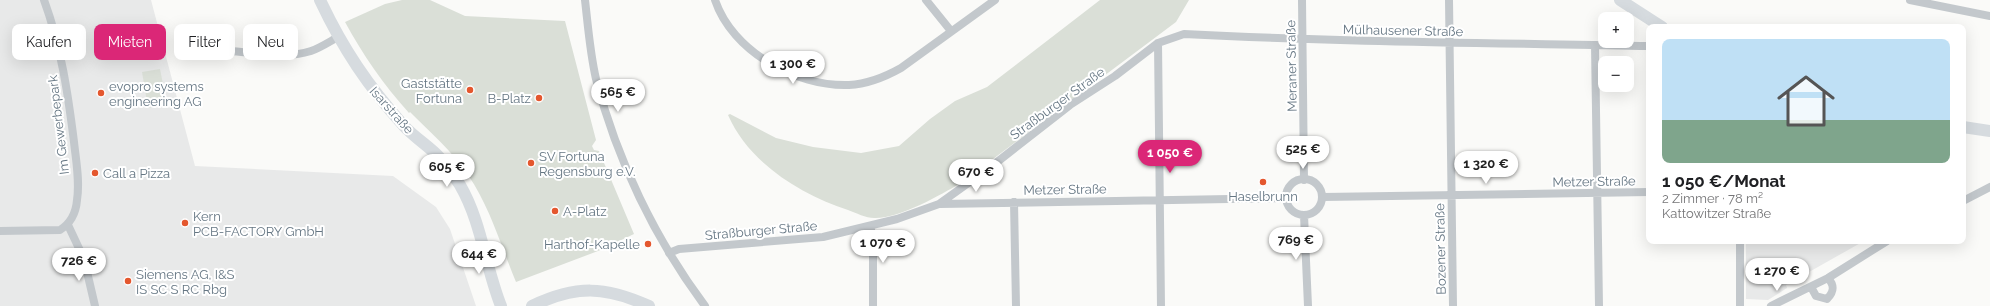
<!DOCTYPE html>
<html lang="de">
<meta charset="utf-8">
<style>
body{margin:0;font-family:Raleway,sans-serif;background:#f2f2f2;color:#202124;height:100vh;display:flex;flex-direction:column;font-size:15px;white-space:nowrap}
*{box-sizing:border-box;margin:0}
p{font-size:13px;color:#757577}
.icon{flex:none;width:22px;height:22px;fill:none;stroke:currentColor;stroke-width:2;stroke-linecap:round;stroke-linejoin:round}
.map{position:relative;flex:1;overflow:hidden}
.sheet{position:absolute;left:1646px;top:24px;width:320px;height:220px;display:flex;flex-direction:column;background:#fff;border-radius:8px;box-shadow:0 4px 16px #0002}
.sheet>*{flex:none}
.hud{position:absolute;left:12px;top:24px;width:380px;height:36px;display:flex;gap:8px}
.buttons{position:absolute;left:1598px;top:12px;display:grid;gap:8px}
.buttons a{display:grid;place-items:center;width:36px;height:36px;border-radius:8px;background:#fff;box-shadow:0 4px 16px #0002;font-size:20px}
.price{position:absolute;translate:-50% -34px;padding:0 9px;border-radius:14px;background:#fff;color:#222;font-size:13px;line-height:26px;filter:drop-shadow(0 1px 2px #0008)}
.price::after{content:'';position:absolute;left:50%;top:24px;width:12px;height:9px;margin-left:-6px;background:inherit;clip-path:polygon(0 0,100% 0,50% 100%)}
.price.active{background:#db2777;color:#fff}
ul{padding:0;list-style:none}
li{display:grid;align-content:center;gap:8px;height:212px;padding:0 16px}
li+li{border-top:1px solid #e0e0e0}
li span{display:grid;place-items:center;height:124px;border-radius:8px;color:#555}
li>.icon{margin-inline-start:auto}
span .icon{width:72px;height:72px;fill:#fffc;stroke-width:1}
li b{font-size:17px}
.chip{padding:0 14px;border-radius:8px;background:#fff;box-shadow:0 4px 16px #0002;font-size:14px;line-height:36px}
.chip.active{background:#db2777;color:#fff}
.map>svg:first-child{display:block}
.built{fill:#e8e9e9}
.green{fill:#dadfd7}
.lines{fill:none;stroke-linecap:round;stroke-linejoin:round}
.street{stroke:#c3c8cc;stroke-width:8}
.secondary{stroke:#d6dbdf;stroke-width:12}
.poi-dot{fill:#e4572e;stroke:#fff;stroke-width:1.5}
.labels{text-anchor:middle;stroke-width:4;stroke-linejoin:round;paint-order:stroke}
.street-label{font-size:13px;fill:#657683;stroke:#fff}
.poi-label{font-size:13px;fill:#657683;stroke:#fff;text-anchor:start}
</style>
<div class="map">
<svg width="1990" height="306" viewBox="0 0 1990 306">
<rect width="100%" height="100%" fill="#fafaf8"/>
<path class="built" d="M0,0H151L195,166L393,176L436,207L450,229L476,306H0Z
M1746,241H1864L1786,285L1787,288L1768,300L1746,299Z"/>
<path class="green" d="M402,0H430L465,16L565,21L596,140L592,146L594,150L599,151L634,234L598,251L516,282C501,246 490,207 468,175C452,151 430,132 410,112L409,113C383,84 363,55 345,22L385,4Z
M1100,0H1189L1176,22L961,183C940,195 899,219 874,218C866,218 856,213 848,210C800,194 749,163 728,115L730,114L776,138L813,147L861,153L899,146L930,119L955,101L987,87Z
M160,69L167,104L148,108L142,72Z"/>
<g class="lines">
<path class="street" d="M585,0C588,26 590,53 596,79C617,160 655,239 705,306
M715,0C732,51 796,87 849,85C868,84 885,77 901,68L995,0
M926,0L951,31
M1302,0L1304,180
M1449,0L1453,306
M1910,0L1990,16
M1158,43L1161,306
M1595,45L1599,306
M230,51C256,53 286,59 311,51C320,48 329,42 338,37
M1286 197a18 18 0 1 1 36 0a18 18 0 1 1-36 0Z
M1323,197L1649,192
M1963,201L1990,187
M1014,202L1016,306
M940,204L1287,198
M1304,215L1308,306
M68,225L84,259L95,306
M870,226L873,237V306
M0,231L60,230C71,223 76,213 77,200C80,181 76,161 74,142C68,94 61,46 44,0
M669,253L679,249L823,237L897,219L939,204L992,166L1070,105L1115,76L1158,43L1184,34C1339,42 1494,43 1649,46
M1811,287L1816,296L1827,299C1834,292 1835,286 1828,278
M1740,306V241
M1771,306L1828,278L1887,241"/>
<path class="secondary" d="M320,0C343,49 368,86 404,126C415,138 429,146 440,158C447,166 454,176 460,185C482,223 485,266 501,306
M1620,0L1662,27
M1963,127L1990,131
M532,306C576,285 605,286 649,306"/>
</g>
<g class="poi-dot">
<circle cx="470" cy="90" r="4"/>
<circle cx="101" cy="93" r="4"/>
<circle cx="539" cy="98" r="4"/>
<circle cx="531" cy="163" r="4"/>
<circle cx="95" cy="173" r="4"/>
<circle cx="1263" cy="182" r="4"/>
<circle cx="555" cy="211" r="4"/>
<circle cx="185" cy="223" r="4"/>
<circle cx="648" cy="244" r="4"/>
<circle cx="128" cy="281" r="4"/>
</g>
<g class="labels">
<g class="street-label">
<text transform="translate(1403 30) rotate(1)" y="5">Mülhausener Straße</text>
<text transform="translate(1291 66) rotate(-91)" y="5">Meraner Straße</text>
<text transform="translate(1057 103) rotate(-36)" y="5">Straßburger Straße</text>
<text transform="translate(392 110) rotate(48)" y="5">Isarstraße</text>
<text transform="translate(58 125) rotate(-97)" y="5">Im Gewerbepark</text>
<text transform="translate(1594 181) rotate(-1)" y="5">Metzer Straße</text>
<text transform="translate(1065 189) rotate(-1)" y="5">Metzer Straße</text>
<text transform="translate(761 230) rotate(-5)" y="5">Straßburger Straße</text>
<text transform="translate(1440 249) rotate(-91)" y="5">Bozener Straße</text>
</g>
<g class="poi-label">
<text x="462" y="88" text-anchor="end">Gaststätte<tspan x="462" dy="15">Fortuna</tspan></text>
<text x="109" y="91">evopro systems<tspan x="109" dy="15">engineering AG</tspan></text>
<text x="531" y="103" text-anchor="end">B-Platz</text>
<text x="539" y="161">SV Fortuna<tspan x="539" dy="15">Regensburg e.V.</tspan></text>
<text x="103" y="178">Call a Pizza</text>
<text x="1263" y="201" text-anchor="middle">Haselbrunn</text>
<text x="563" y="216">A-Platz</text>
<text x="193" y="221">Kern<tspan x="193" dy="15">PCB-FACTORY GmbH</tspan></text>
<text x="640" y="249" text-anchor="end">Harthof-Kapelle</text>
<text x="136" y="279">Siemens AG, I&amp;S<tspan x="136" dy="15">IS SC S RC Rbg</tspan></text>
</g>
</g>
</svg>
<div class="buttons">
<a>+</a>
<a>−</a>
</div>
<b class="price" style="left:793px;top:85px">1 300 €</b>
<b class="price" style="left:618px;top:113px">565 €</b>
<b class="price" style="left:1303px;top:170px">525 €</b>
<b class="price active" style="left:1170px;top:174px">1 050 €</b>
<b class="price" style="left:1486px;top:185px">1 320 €</b>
<b class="price" style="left:447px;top:188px">605 €</b>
<b class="price" style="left:976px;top:193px">670 €</b>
<b class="price" style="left:1296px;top:261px">769 €</b>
<b class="price" style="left:883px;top:264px">1 070 €</b>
<b class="price" style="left:479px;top:275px">644 €</b>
<b class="price" style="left:79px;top:282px">726 €</b>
<b class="price" style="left:1777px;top:292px">1 270 €</b>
<div class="hud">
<a class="chip">Kaufen</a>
<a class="chip active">Mieten</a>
<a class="chip">Filter</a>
<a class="chip">Neu</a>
</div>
<section class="sheet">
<ul>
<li><span style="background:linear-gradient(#bfe0f5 65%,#7fa58c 0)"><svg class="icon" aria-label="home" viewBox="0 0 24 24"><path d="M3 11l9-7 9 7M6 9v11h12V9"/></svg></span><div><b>1 050 €/Monat</b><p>2 Zimmer · 78 m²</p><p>Kattowitzer Straße</p></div></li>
</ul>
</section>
</div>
